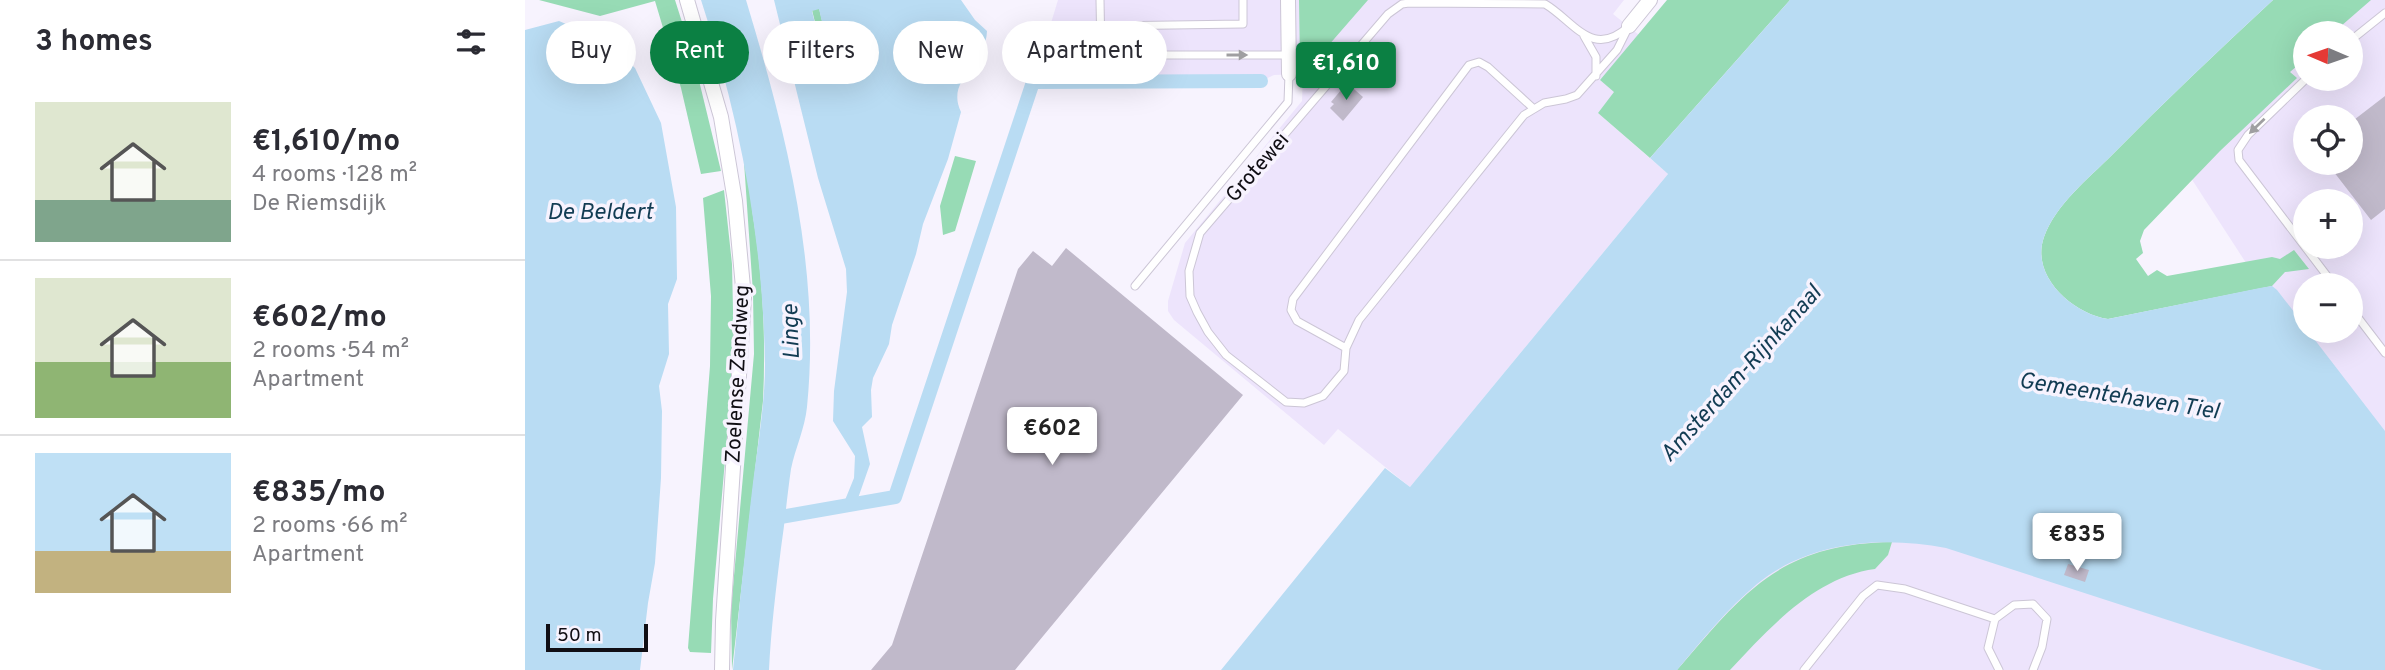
<!DOCTYPE html>
<meta charset="utf-8">
<style>
body{margin:0;font-family:Overpass,sans-serif;background:#f7f7f7;color:#2b2b33;height:100vh;display:flex;flex-direction:column;font-size:26px;white-space:nowrap}
*{box-sizing:border-box;margin:0}
p{font-size:23px;color:#7c7c81}
.icon{flex:none;width:38px;height:38px;fill:none;stroke:currentColor;stroke-width:2;stroke-linecap:round;stroke-linejoin:round}
.map{position:relative;flex:1;overflow:hidden}
.side{display:flex;flex-direction:column;background:#fff;width:525px}
.side>*{flex:none}
.top-card{position:absolute;left:21px;top:21px;width:665px;height:63px;display:flex;gap:14px}
.needle{width:46px;rotate:272deg}
.tools{position:absolute;left:1768px;top:21px;display:grid;gap:14px}
.tools a{display:grid;place-items:center;width:70px;height:70px;border-radius:50%;background:#fff;box-shadow:0 7px 28px #0002;font-size:35px}
.scale{position:absolute;left:21px;bottom:18px;width:102px;box-sizing:border-box;padding-left:7px;border:4px solid #100e14;border-top:0;font-size:19px;line-height:24px;white-space:nowrap;color:#100e14;-webkit-text-stroke:5px #f7f3fe;paint-order:stroke}
.price{position:absolute;translate:-50% -60px;padding:0 16px;border-radius:7px;background:#fff;color:#222;font-size:23px;line-height:46px;filter:drop-shadow(0 2px 4px #0008)}
.price::after{content:'';position:absolute;left:50%;top:42px;width:21px;height:16px;margin-left:-10px;background:inherit;clip-path:polygon(0 0,100% 0,50% 100%)}
.price.selected{background:#0b8043;color:#fff}
ul{padding:0;list-style:none}
li{display:flex;align-items:center;gap:21px;height:175px;padding:0 35px}
li+li{border-top:2px solid #e1e1e2}
li span{display:grid;place-items:center;flex:none;width:196px;height:140px;border-radius:0px;color:#555}
li>.icon{margin-inline-start:auto}
span .icon{width:84px;height:84px;fill:#fffc;stroke-width:1}
li b{font-size:30px}
h2{display:flex;justify-content:space-between;align-items:center;height:84px;padding:0 35px;font-size:30px}
.chip{padding:0 24px;border-radius:32px;background:#fff;box-shadow:0 7px 28px #0002;font-size:24px;line-height:63px}
.chip.selected{background:#0b8043;color:#fff}
main{display:flex;flex:1;min-height:0}
.map>svg:first-child{display:block}
.built{fill:#ede4fc;fill-rule:evenodd}
.green{fill:#97dbb5}
.water{fill:#b9dcf3;fill-rule:evenodd}
.lines{fill:none;stroke-linecap:round;stroke-linejoin:round}
.canal{stroke:#b9dcf3;stroke-width:14}
.building{fill:#c0b9ca}
.lane-casing{stroke:#ccc6d6;stroke-width:9}
.street-casing{stroke:#ccc6d6;stroke-width:16}
.lane{stroke:#fff;stroke-width:7}
.street{stroke:#fff;stroke-width:14}
.oneway{fill:#9f9fa1}
.labels{text-anchor:middle;stroke-width:7;stroke-linejoin:round;paint-order:stroke}
.street-label{font-size:21px;fill:#100e14;stroke:#f7f3fe}
.water-label{font-size:23px;font-style:italic;fill:#123c53;stroke:#f7f3fe}
</style>
<main>
<section class="side">
<h2>3 homes<svg class="icon" aria-label="filters" viewBox="0 0 24 24"><path d="M4 7h16M4 17h16"/><circle cx="9" cy="7" r="2"/><circle cx="15" cy="17" r="2"/></svg></h2>
<ul>
<li><span style="background:linear-gradient(#dfe7d0 70%,#7fa58c 0)"><svg class="icon" aria-label="home" viewBox="0 0 24 24"><path d="M3 11l9-7 9 7M6 9v11h12V9"/></svg></span><div><b>€1,610/mo</b><p>4 rooms · 128 m²</p><p>De Riemsdijk</p></div></li>
<li><span style="background:linear-gradient(#dfe7d0 60%,#8fb573 0)"><svg class="icon" aria-label="home" viewBox="0 0 24 24"><path d="M3 11l9-7 9 7M6 9v11h12V9"/></svg></span><div><b>€602/mo</b><p>2 rooms · 54 m²</p><p>Apartment</p></div></li>
<li><span style="background:linear-gradient(#bfe0f5 70%,#c2b280 0)"><svg class="icon" aria-label="home" viewBox="0 0 24 24"><path d="M3 11l9-7 9 7M6 9v11h12V9"/></svg></span><div><b>€835/mo</b><p>2 rooms · 66 m²</p><p>Apartment</p></div></li>
</ul>
</section>
<div class="map">
<svg width="1860" height="670" viewBox="0 0 1860 670">
<rect width="100%" height="100%" fill="#f7f3fe"/>
<path class="built" d="M533,0H1099L1088,14L1114,35L1075,80L1090,92L1073,113L1143,174L885,487L813,429L799,445L649,320L643,311V301L660,243L777,101L778,74L749,75L736,81L508,82Z
M1814,0H1860V446L1747,303L1642,141ZM1780,33H1825V79H1780ZM1780,117H1825V163H1780ZM1780,201H1825V247H1780ZM1780,285H1825V331H1780Z
M1320,508L1841,670H1123Z"/>
<path class="green" d="M14,0H150L169,60L196,171L176,174L156,88L130,1L75,16Z
M774,0H843L789,62L775,63Z
M1142,0H1265L1125,158L1073,113L1089,92L1075,80Z
M1748,0H1846L1808,33H1780V59L1765,72L1772,78L1695,151L1619,230L1615,241L1618,253L1611,259L1623,276L1632,270L1642,276L1747,257L1755,259L1769,250L1784,269L1760,272L1747,286L1583,319C1548,314 1505,276 1519,237C1531,204 1563,179 1587,155C1639,102 1693,51 1748,0Z
M294,8L311,80L304,79L287,10Z
M430,156L451,161L430,231L418,235L415,206Z
M219,162C224,179 226,198 228,216C238,277 241,339 238,401L207,670L206,609L229,354L228,293Z
M199,190L207,264L209,356L188,599L186,653L165,652L163,648L185,366L186,296L178,198Z
M1367,542L1363,555L1350,569C1290,577 1244,628 1205,670H1152C1220,591 1255,544 1367,542Z"/>
<path class="water" d="M176,0H221C261,132 296,268 282,407C280,428 270,449 266,469C262,496 260,522 256,548C251,589 246,629 244,670H208C214,610 220,550 227,491C232,449 240,406 240,364C238,240 215,118 176,0Z
M249,0H436L450,20L462,31C461,65 420,79 436,112L423,159L398,224L391,254L367,325L364,344L348,378L346,390L347,417L337,427L345,464L331,504L318,505L329,478L330,456L308,421L309,391L322,292L321,269L293,178ZM294,9L310,79V80L303,79L287,11Z
M1265,0H1748C1693,51 1639,102 1587,155C1563,179 1531,204 1519,237C1505,276 1548,314 1583,319L1735,288L1747,286L1752,290L1780,326V331H1783L1860,431V670H1797L1421,548C1357,536 1285,541 1232,584C1202,609 1177,640 1152,670H696L860,468L885,487L1143,174L1125,158Z
M34,21L83,42L110,68L136,123L151,207L152,279L143,304L144,354L134,386L137,411L136,478L130,563L123,603L115,670H0V30Z"/>
<g class="lines">
<path class="canal" d="M244,519L370,497L508,82L736,81"/>
</g>
<path class="building" d="M822,83L838,97L818,121L805,108L809,104L806,102Z
M1860,96V209L1846,220L1802,163H1825V123Z
M541,248L718,395L490,670H346L367,645L493,269L508,251L527,266Z
M1543,564L1564,570L1560,582L1539,575Z"/>
<g class="lines">
<defs>
<path id="lane" d="M575,0L576,55H764
M884,3L1020,4C1049,21 1067,60 1104,26L1092,50L1052,95L1041,99L1019,103L999,115L834,320L821,348L819,371L798,396L779,403L761,402L701,355L683,332L672,312L665,296L664,271L675,233L863,14L877,4Z
M576,26L718,24V0
M1059,36L1071,57V76
M1825,41L1860,13
M1781,79L1723,135L1713,150L1714,160L1809,285
M610,286L763,102L764,74
M1825,307L1860,353
M821,348L772,321L766,310L768,299L944,65L954,62L963,67L1009,109
M1279,670L1338,596L1352,585L1380,589L1470,619
M1474,670L1463,648L1470,619L1489,605L1508,604L1522,619L1517,647L1508,670"/>
<path id="street" d="M162,0L196,117L210,201L219,298L198,621L197,670
M763,0L764,74
M1104,26L1125,0"/>
</defs>
<use href="#lane" class="lane-casing"/>
<use href="#street" class="street-casing"/>
<use href="#lane" class="lane"/>
<use href="#street" class="street"/>
</g>
<defs><path id="oneway-solid" d="M-6-.8H1V-3.2L6.5 0L1 3.2V.8H-6Z" transform="scale(1.75)"/></defs>
<g class="oneway">
<use href="#oneway-solid" transform="translate(712 55)"/>
<use href="#oneway-solid" transform="translate(1732 126) rotate(136)"/>
</g>
<g class="labels">
<g class="street-label">
<text transform="translate(732 167) rotate(-49)" y="7">Grotewei</text>
<text transform="translate(212 374) rotate(-87)" y="7">Zoelense Zandweg</text>
</g>
<g class="water-label">
<text x="75" y="219">De Beldert</text>
<text transform="translate(265 332) rotate(-92)" y="8">Linge</text>
<text transform="translate(1215 373) rotate(-48)" y="8">Amsterdam-Rijnkanaal</text>
<text transform="translate(1594 395) rotate(9)" y="8">Gemeentehaven Tiel</text>
</g>
</g>
</svg>
<div class="tools">
<a><svg class="needle" viewBox="-14 -14 28 28"><path d="M0-13l5 13h-10z" fill="#e53935"/><path d="M0 13l5-13h-10z" fill="#7c7c81"/></svg></a>
<a><svg class="icon" aria-label="locate" viewBox="0 0 24 24"><circle cx="12" cy="12" r="6"/><path d="M12 2v4M12 18v4M2 12h4M18 12h4"/></svg></a>
<a>+</a>
<a>−</a>
</div>
<div class="scale">50 m</div>
<b class="price selected" style="left:821px;top:102px">€1,610</b>
<b class="price" style="left:527px;top:467px">€602</b>
<b class="price" style="left:1552px;top:573px">€835</b>
<div class="top-card">
<a class="chip">Buy</a>
<a class="chip selected">Rent</a>
<a class="chip">Filters</a>
<a class="chip">New</a>
<a class="chip">Apartment</a>
</div>
</div>
</main>
